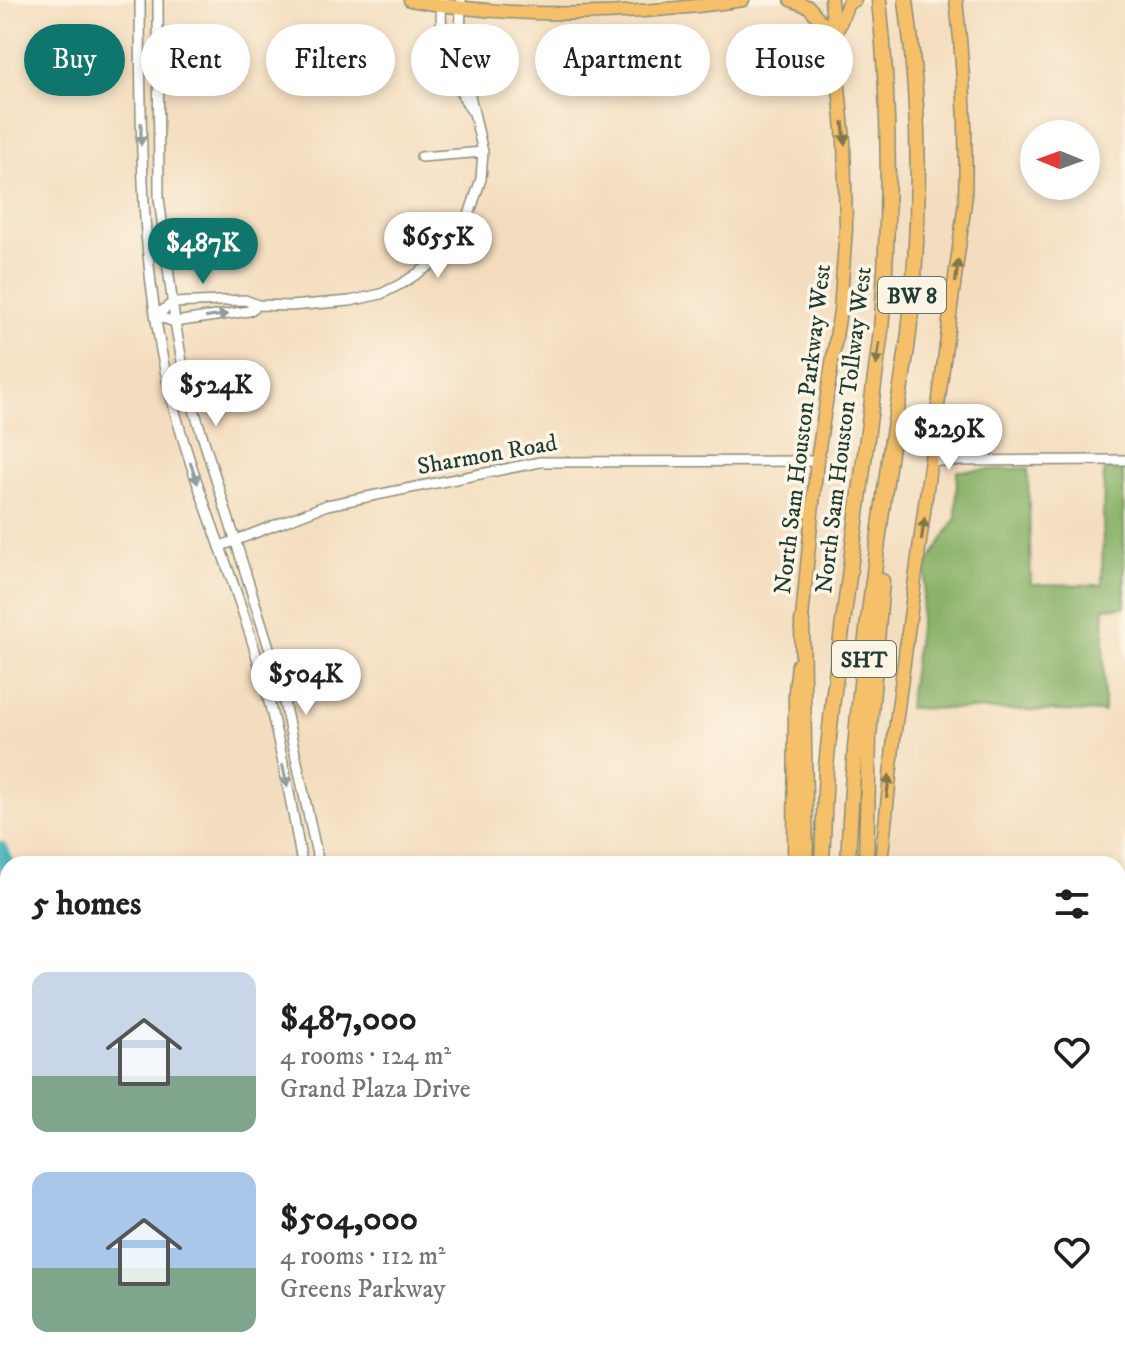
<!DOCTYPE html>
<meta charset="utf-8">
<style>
body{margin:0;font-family:"IM FELL DW Pica",serif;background:#f2f2f2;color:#202124;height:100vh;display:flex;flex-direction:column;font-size:30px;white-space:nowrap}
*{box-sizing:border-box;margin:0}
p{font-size:26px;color:#757577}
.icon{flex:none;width:44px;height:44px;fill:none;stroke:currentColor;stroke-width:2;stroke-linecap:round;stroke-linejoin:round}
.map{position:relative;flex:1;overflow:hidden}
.panel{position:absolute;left:0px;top:856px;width:1126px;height:514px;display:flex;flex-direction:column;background:#fff;border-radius:24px 24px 0 0;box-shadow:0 4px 12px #0003}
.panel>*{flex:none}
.top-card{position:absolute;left:24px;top:24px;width:1078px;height:72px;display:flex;gap:16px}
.needle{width:52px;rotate:271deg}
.tools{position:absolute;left:1020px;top:120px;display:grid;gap:16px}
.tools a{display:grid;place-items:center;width:80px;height:80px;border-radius:50%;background:#fff;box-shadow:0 4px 12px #0003;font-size:40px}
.price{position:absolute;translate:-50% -68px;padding:0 18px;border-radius:28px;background:#fff;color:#222;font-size:26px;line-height:52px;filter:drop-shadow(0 2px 4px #0008)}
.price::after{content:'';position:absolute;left:50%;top:48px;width:24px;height:18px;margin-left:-12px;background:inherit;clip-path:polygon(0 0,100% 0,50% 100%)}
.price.current{background:#0f766e;color:#fff}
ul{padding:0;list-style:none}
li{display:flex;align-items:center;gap:24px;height:200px;padding:0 32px}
li span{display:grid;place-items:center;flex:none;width:224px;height:160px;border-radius:16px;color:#555}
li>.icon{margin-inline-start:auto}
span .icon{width:96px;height:96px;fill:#fffc;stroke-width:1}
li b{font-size:34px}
h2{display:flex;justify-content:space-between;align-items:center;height:96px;padding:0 32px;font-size:34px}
.tag{padding:0 28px;border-radius:36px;background:#fff;box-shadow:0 4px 12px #0003;font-size:28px;line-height:72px}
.tag.current{background:#0f766e;color:#fff}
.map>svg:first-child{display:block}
.forest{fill:#8ab269;stroke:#54784e;stroke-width:2}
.water{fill:#3aacb2;stroke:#2c7473;stroke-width:2}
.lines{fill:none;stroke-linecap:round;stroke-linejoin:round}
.river{stroke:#3aacb2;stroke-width:16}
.minor-casing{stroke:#8a8d79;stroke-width:12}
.major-casing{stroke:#8a8d79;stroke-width:15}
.highway-casing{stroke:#8a8d79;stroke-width:17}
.minor{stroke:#fff;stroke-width:9}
.major{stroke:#f6c06b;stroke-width:12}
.highway{stroke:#f6c06b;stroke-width:14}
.oneway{fill:#80784d}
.oneway2{fill:#8f9e9a}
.labels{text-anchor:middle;stroke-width:7;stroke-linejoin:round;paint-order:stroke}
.shield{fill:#fcf5e5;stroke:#617469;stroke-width:2}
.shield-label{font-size:22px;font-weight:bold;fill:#1f3d34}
.street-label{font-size:24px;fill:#1f3d34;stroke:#fcf5e5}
</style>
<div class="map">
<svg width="1125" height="1369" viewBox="0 0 1125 1369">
<rect width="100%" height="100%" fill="#fcf5e5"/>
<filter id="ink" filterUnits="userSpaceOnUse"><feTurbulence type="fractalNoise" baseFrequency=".0125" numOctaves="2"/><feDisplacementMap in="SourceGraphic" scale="16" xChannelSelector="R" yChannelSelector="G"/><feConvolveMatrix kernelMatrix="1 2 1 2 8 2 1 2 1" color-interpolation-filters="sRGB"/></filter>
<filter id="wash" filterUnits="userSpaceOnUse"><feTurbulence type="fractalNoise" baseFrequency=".006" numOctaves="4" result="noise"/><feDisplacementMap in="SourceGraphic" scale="32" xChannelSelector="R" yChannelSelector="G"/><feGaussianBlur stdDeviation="1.8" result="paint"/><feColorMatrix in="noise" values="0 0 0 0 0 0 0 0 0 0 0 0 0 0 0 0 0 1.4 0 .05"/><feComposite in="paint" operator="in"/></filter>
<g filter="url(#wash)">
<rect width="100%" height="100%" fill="#f4ddbe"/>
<path class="forest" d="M1028,468L1031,584L1102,585L1104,469L1123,471L1125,607L1104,608V712L908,708L928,563L956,518L957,471Z"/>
<path class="water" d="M923,1362H1014V1369H923Z"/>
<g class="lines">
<path class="river" d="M0,849L8,869
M266,1362L270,1369"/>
</g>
</g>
<g filter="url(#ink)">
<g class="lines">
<defs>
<path id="minor" d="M140,0C141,130 139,252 167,380C186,463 220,541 246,622C272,700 288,783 302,864
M158,0L159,198L175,322L186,384L279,679L319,864
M442,0C438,42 449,75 471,110
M421,157L483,152
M156,316L172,303L245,300L258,305L290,306L350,301L381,294L403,283L429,266L450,246L467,221L481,179L483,152L460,52L461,0
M156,316L175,322L249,311L258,305
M932,461L1125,460
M221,546L327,505L540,462L817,461
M107,1362L112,1369
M65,1369L77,1362
M166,1369L176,1362"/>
<path id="major" d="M410,0C519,20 634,16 743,0
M791,0L809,7L833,36
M837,31L848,3L855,0
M801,629L817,461L840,311L846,228L844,141L831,0
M794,864L795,691L798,664
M881,864L894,738L965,202C967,133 964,68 956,0
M790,1369V1362
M879,1369V1362"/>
<path id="highway" d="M802,621L806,864
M822,864L826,767L833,699L881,331C890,221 891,111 879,0
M848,864C853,726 871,590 890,453C896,413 904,374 909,333C921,224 921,109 906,0
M866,864L869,737L882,581
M820,1369V1362
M846,1369V1362"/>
</defs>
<use href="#minor" class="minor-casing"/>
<use href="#major" class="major-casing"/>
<use href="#highway" class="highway-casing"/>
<use href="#minor" class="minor"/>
<use href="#major" class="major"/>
<use href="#highway" class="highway"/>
</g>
<defs><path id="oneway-solid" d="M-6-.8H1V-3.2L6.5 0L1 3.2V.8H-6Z" transform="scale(2)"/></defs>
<g class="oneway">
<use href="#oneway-solid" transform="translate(844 133) rotate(85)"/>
<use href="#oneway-solid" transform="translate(957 271) rotate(-83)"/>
<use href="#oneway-solid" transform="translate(878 354) rotate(98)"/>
<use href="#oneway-solid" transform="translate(923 529) rotate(-82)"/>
<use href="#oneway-solid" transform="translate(888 786) rotate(-83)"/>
</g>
<g class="oneway2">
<use href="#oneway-solid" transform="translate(141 134) rotate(90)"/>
<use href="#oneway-solid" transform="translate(217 316) rotate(-8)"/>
<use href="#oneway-solid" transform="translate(194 473) rotate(71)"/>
<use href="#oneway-solid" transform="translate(285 776) rotate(78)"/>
</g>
</g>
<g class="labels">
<g class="shield">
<rect x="878" y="277" width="68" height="36" rx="6"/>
<rect x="832" y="641" width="64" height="36" rx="6"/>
</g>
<g class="shield-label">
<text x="912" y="303">BW 8</text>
<text x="864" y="667">SHT</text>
</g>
<g class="street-label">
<text transform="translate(802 429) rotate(-83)" y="8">North Sam Houston Parkway West</text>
<text transform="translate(843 430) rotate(-83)" y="8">North Sam Houston Tollway West</text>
<text transform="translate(487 454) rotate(-10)" y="8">Sharmon Road</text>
</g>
</g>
</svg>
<div class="tools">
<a><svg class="needle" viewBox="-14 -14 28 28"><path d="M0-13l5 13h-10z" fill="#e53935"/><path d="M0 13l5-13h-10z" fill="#757577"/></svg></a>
</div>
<b class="price" style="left:438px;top:280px">$655K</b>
<b class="price current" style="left:203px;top:286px">$487K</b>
<b class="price" style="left:216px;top:428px">$524K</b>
<b class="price" style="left:949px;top:472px">$229K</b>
<b class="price" style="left:306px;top:717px">$504K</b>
<div class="top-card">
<a class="tag current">Buy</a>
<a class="tag">Rent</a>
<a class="tag">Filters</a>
<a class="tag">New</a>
<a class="tag">Apartment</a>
<a class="tag">House</a>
</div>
<section class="panel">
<h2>5 homes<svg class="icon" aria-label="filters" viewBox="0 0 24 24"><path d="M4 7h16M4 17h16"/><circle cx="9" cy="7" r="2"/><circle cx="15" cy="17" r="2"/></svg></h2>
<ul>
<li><span style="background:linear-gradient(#c9d6e8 65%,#7fa58c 0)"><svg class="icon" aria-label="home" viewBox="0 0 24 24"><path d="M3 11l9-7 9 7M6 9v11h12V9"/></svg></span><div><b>$487,000</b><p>4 rooms · 124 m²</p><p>Grand Plaza Drive</p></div><svg class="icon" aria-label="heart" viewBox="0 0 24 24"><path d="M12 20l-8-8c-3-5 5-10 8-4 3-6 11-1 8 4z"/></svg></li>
<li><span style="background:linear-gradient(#a9c7e8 60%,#7fa58c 0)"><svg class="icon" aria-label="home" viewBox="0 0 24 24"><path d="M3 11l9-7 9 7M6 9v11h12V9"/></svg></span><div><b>$504,000</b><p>4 rooms · 112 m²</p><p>Greens Parkway</p></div><svg class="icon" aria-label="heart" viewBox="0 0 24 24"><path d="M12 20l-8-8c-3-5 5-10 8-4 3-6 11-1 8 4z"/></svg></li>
</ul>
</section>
</div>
